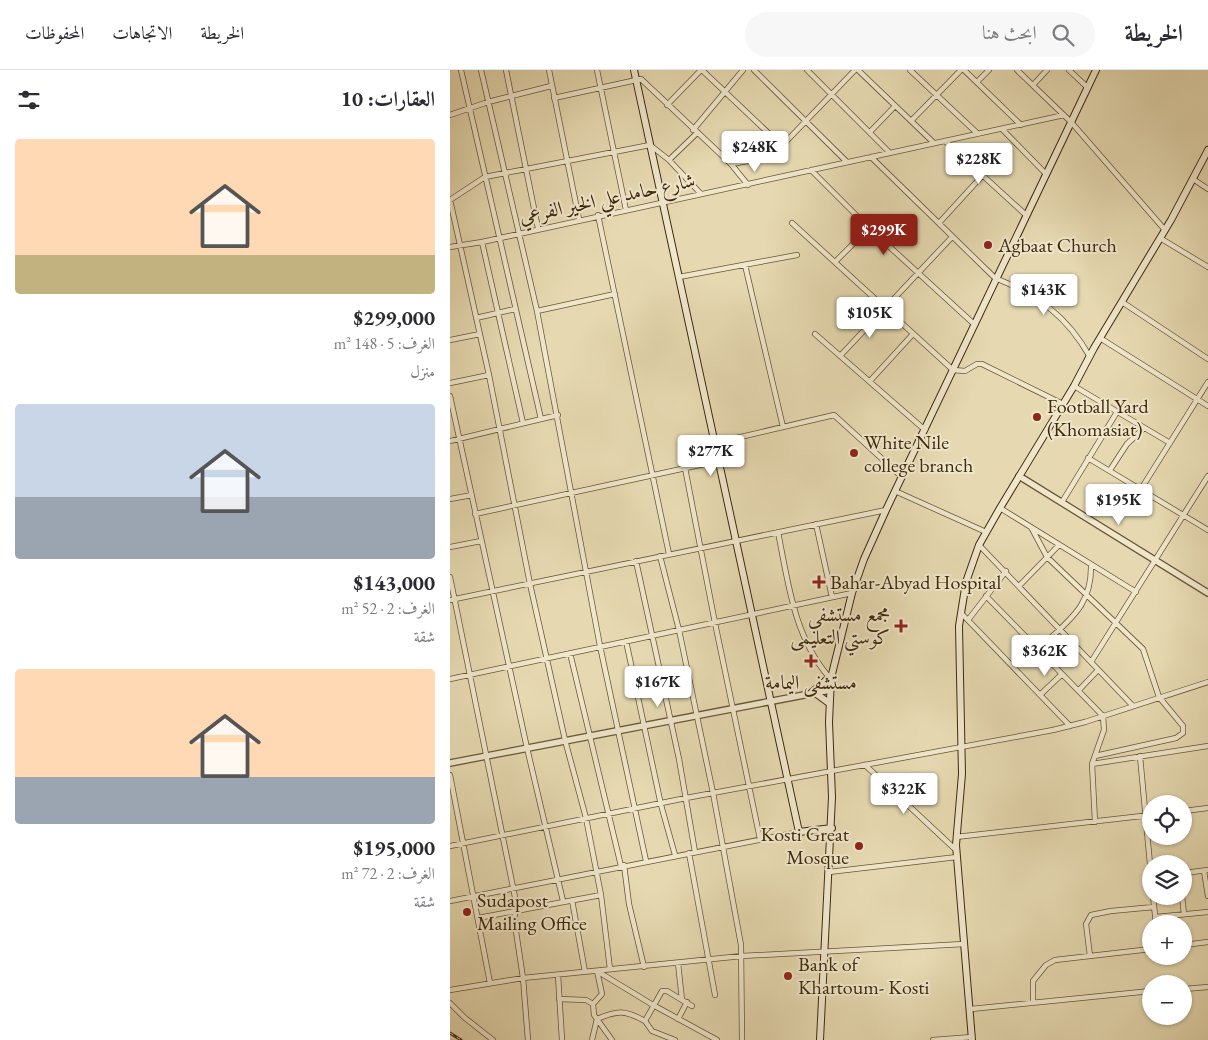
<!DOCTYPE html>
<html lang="ar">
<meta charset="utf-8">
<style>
body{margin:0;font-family:"EB Garamond",Amiri,serif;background:#f7f7f7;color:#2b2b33;direction:rtl;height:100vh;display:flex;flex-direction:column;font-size:19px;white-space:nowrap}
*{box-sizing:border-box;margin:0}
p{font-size:16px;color:#7c7c81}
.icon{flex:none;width:28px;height:28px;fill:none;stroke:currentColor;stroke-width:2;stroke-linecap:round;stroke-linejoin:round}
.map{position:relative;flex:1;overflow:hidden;direction:ltr}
.sheet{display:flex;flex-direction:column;background:#fff;width:450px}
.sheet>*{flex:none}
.buttons{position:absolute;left:692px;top:725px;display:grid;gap:10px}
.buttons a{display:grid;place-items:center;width:50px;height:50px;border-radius:50%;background:#fff;box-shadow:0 1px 4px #0004;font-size:25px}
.price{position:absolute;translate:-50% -42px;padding:0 11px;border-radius:5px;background:#fff;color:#222;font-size:16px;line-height:32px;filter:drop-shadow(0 1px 2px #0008)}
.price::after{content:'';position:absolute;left:50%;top:30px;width:15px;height:11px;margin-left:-8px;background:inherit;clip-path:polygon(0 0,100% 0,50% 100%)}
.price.on{background:#8f2418;color:#fff}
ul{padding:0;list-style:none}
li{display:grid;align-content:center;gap:10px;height:265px;padding:0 15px}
li span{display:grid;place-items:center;height:155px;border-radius:5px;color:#555}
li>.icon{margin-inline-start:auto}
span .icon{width:90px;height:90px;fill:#fffc;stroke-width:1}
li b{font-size:21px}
h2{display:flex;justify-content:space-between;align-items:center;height:60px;padding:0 15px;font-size:21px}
header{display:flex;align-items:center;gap:30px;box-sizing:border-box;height:70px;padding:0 25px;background:#fff;border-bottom:1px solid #e1e1e2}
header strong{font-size:24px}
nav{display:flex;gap:28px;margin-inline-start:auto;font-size:18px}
.search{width:350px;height:45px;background:#f7f7f7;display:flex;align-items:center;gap:12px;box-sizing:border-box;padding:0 18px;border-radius:28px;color:#7c7c81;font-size:19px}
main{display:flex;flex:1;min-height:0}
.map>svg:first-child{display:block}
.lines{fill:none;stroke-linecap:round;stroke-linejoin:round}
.minor-casing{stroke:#685634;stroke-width:6}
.tertiary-casing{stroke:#685634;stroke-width:8}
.secondary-casing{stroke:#3e2a0b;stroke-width:8}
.minor{stroke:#efe6cc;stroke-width:4.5}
.tertiary{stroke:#efe6cc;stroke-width:5.5}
.secondary{stroke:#efe6cc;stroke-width:6}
.rail-casing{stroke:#3e2a0b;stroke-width:3}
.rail{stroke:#efe6cc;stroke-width:1;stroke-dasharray:4;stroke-linecap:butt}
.poi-dot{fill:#8f2418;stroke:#efe6cc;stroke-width:2}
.labels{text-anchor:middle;stroke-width:4;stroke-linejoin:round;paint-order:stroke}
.street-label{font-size:20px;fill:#3e2a0b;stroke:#efe6cc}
.poi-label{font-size:20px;fill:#3e2a0b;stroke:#efe6cc;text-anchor:start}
</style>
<header>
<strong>الخريطة</strong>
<div class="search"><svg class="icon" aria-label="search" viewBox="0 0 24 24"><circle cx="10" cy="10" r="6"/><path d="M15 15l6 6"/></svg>ابحث هنا</div>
<nav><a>الخريطة</a><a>الاتجاهات</a><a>المحفوظات</a></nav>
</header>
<main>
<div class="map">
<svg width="758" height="970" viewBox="0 0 758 970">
<rect width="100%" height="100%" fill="#e6d9b1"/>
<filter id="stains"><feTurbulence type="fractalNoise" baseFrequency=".004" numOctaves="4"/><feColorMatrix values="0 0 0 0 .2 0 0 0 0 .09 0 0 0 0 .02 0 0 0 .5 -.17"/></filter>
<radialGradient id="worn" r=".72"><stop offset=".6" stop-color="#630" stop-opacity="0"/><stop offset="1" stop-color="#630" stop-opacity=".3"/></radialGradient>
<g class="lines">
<defs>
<path id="minor" d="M11,0L91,349
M31,0L87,241L150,576L196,791
M56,0L88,158
M99,0L129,149
M147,0L176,140
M252,0L332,76
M304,0L397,92
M357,0L440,83
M408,0L484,73
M460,0L528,64
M514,0L571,55
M567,0L621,52L715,160
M619,0L637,17
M527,12L539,0
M583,15L597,0
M104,28L191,9L281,94L298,115
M217,35L251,0
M0,45L38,32L101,16
M461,51L511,0
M552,59L596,104
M243,60L293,0
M420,62L445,36
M495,71L576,145
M326,82L405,0
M421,87L545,208C588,225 617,246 640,287
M219,90L247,63
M281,94L326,86
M361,100L419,158L524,254
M743,109L758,119
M0,130L39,305L80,514L115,670L136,748L151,825L160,899
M0,130L35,107L200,75L219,90L251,124
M148,145L219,484
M342,153L503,300L515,301L527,294H532L613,334
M489,153L532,106
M710,168L758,197
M32,172L73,353
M0,177L32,172L614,45
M385,192L419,158
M295,195L333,357
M229,207L347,185
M672,232L758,289
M87,241L165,224
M26,248L65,239
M365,264L475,360
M650,268L758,336
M0,270L30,264
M390,286L502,167
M420,311L463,264
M0,313L39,305
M624,316L720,373
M0,326L77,678L113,831
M0,371L108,345
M265,373L384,345L452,407
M638,388L758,460
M235,398L265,553L310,769
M660,400L677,374L694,358
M691,419L758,312
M445,421L536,462
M0,429L22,425
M612,432L667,342
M550,438L686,522
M25,444L268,391
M366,454L382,527
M581,457L597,487L693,579L709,627L733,656V663L726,668L645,686
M328,462C338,512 344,567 379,607
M529,475L683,636
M0,477L31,471
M210,486L229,560L263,723L291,875L292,970
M186,491L229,689L245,782
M0,507L67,837L64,848L73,908L78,970
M569,516L609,475
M536,526L653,646L654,660L642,694L645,752
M0,530L436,440
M511,543L620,656
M518,550L556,501
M176,571L211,735L225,785
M589,579C617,551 642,538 641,495
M120,583L171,796
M641,592L758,406
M0,609L402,523
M629,620L648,600
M591,624L612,604
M690,686L701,805
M642,694L758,676
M415,695L506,780
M0,705L40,913
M734,741L758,738
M506,767L701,745
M0,776L236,728L603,660L635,652L758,612
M239,783L265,925
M174,795L179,834L194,897
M754,801L758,826
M379,802L507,787
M734,803L758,800
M703,826L706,854
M732,826L734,844
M122,830L135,902
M0,831L349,762
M706,847L758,842
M28,848L151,825
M734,875L758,872
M640,886L636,854L641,845L661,841L704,837
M228,893L232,930
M147,901L203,935L267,970
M108,905L112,970
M734,919L758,917
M0,920L73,908L292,886L514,874
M109,929L136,930L143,934L144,945L162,970
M0,933L15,948L43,970
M583,933V911L596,895L605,890L701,879
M143,934L152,924L147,901
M521,939L701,921
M228,949L237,932
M142,970L147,949C168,940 175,940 195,951
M225,970L202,961L195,951L212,921H217L242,936
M483,970L522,967"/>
<path id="tertiary" d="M569,406L758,523
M0,693L380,620"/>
<path id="secondary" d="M184,0L349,762L382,758
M364,622L379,633
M361,623L381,606
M370,970L382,727L379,652L381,608L402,523L414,489L436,440L646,0
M522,970L506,775L512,704L509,556L516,512L529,475L550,438L624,316L644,278L721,150L758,80"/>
</defs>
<use href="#minor" class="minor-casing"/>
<use href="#tertiary" class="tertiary-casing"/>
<use href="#secondary" class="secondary-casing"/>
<use href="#minor" class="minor"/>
<use href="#tertiary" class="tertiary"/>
<use href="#secondary" class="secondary"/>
<defs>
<path id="rail" d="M0,963L11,970"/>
</defs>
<use href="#rail" class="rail-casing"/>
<use href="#rail" class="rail"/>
</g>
<g class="poi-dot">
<circle cx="538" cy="175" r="5"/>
<circle cx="587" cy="347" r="5"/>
<circle cx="404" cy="383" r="5"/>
<path d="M366.5 504.5h5v5h5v5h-5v5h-5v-5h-5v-5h5z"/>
<path d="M448.5 548.5h5v5h5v5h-5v5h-5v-5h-5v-5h5z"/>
<path d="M358.5 583.5h5v5h5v5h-5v5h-5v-5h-5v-5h5z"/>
<circle cx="409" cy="776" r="5"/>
<circle cx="17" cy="842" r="5"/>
<circle cx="338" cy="906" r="5"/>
</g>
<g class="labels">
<g class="street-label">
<text transform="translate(157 128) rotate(-12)" y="7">شارع حامد علي الخير الفرعي</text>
</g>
<g class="poi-label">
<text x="548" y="182">Agbaat Church</text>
<text x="597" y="343">Football Yard<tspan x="597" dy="23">(Khomasiat)</tspan></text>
<text x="414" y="379">White Nile<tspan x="414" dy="23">college branch</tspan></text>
<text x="380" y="519">Bahar-Abyad Hospital</text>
<text x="440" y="551" text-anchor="end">مجمع مستشفي<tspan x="440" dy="23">كوستي التعليمى</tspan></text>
<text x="361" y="619" text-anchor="middle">مستشفى اليمامة</text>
<text x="399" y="771" text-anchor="end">Kosti Great<tspan x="399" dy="23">Mosque</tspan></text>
<text x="27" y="837">Sudapost<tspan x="27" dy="23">Mailing Office</tspan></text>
<text x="348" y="901">Bank of<tspan x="348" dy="23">Khartoum- Kosti</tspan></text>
</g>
</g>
<rect width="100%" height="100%" filter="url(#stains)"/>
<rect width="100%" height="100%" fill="url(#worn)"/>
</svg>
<div class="buttons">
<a><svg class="icon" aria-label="locate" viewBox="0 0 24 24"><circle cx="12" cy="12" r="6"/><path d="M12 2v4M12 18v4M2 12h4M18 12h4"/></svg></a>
<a><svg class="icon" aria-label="layers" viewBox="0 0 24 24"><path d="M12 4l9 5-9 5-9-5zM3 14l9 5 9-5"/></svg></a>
<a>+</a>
<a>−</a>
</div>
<b class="price" style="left:305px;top:103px">$248K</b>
<b class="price" style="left:529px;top:115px">$228K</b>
<b class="price on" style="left:434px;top:186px">$299K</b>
<b class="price" style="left:594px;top:246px">$143K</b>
<b class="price" style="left:420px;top:269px">$105K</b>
<b class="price" style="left:261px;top:407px">$277K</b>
<b class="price" style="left:669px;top:456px">$195K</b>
<b class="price" style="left:595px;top:607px">$362K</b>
<b class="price" style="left:208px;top:638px">$167K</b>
<b class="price" style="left:454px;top:745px">$322K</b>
</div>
<section class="sheet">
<h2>العقارات: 10<svg class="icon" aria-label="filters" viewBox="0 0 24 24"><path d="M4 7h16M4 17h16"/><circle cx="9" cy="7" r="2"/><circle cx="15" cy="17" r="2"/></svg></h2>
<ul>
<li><span style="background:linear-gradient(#ffd9b3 75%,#c2b280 0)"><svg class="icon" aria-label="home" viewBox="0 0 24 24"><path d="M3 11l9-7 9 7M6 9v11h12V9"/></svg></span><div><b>$299,000</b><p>الغرف: 5 · 148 m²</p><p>منزل</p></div></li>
<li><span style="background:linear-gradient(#c9d6e8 60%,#9aa5b1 0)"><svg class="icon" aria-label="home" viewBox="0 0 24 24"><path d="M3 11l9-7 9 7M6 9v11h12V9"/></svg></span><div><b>$143,000</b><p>الغرف: 2 · 52 m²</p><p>شقة</p></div></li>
<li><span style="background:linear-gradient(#ffd9b3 70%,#9aa5b1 0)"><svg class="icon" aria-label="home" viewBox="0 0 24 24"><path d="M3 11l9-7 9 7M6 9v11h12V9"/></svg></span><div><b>$195,000</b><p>الغرف: 2 · 72 m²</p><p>شقة</p></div></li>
</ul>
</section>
</main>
